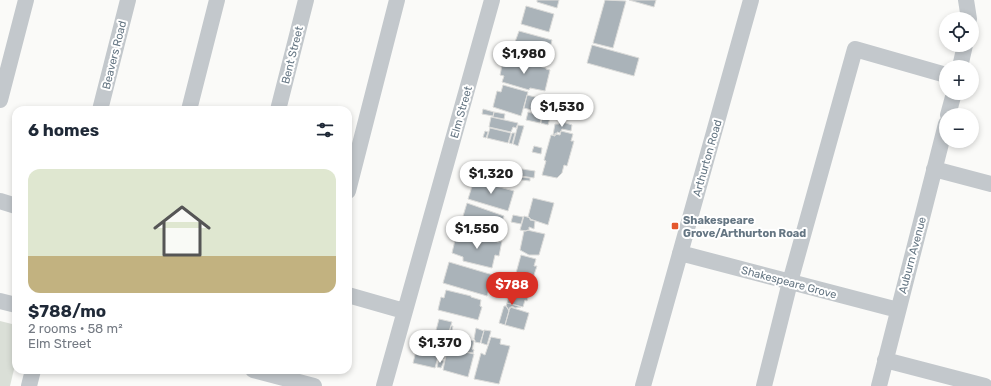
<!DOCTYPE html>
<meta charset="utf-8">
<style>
body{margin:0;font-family:Rubik,sans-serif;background:#f2f2f3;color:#1f2937;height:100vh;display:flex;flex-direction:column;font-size:15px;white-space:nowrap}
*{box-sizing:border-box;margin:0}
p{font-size:13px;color:#747a83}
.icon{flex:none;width:22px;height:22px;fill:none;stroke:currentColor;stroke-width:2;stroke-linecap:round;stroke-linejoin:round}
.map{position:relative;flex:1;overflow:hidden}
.side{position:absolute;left:12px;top:106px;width:340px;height:268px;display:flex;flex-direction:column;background:#fff;border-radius:12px;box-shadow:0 2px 6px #0003}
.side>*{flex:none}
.controls{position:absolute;left:939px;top:12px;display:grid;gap:8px}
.controls a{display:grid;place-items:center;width:40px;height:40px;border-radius:50%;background:#fff;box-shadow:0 2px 6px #0003;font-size:20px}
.price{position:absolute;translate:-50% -34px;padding:0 9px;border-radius:14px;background:#fff;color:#222;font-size:13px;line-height:26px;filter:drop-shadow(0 1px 2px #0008)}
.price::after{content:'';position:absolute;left:50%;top:24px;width:12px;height:9px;margin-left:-6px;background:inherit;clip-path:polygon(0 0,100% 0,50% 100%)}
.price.active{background:#d93025;color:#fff}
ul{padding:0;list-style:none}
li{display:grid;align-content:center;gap:8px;height:212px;padding:0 16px}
li span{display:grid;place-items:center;height:124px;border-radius:12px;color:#555}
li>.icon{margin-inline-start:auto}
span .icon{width:72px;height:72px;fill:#fffc;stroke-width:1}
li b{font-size:17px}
h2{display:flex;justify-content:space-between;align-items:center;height:48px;padding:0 16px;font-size:17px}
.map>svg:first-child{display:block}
.green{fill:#dadfd7}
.building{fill:#aab3b9;stroke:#dcdcda}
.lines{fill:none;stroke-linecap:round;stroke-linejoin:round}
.minor{stroke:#c3c8cc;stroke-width:16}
.poi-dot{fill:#e4572e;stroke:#fff;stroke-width:1.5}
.labels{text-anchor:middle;stroke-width:4;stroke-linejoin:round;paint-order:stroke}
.street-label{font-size:11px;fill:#657683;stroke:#fff}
.poi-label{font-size:11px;font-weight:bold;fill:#657683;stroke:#fff;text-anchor:start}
</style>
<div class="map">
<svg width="991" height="386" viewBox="0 0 991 386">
<rect width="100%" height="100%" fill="#fafaf8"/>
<path class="green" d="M0,321L16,325V361L10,386H0Z"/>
<path class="building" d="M537,0H559L557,8L537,2Z
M605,0L626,1L613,48L593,43Z
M629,0H656L654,7Z
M526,6L554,14L549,32L521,24Z
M519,31L552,40L550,48L552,50L549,60L522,53L524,45L515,42Z
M592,45L639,58L634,76L587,63Z
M509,56L516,58L515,60L546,68V69L550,70L545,91L530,88L529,90L502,82L504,76L500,75L503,61L507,62Z
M503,85L528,92L521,116L493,107L497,91L501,92Z
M527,95L539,98L535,111L524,108Z
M483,109L494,112L493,116L482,114Z
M494,112L505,114L504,119L493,117Z
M528,112L542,116L540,123L526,120Z
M542,116L550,118L548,125L541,123Z
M491,117L518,123L516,128L513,127L511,132L489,127Z
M560,121L572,125L571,131L562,129L560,133L557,132V134L555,133V136L553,135L555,124H559Z
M518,125L524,126L518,146L513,144Z
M490,128L511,133L508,143L487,138Z
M485,131L488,132L486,138L483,137Z
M561,131L573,134L571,141H574L567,166L564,165L562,173L557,178L542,175L546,161L544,160L551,135L555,136V134L560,135Z
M512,133H515L512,144L509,143Z
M534,146L542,148L541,154L532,152Z
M522,169L535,171L534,178L521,176Z
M521,177L530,178V181L521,180Z
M474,180L514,191L508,211L468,199Z
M533,198L554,203L548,225L530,219V218L528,217Z
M467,203L504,216L497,239L460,226Z
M513,215L523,217L521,224L511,222Z
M524,216L530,218V220L535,221L534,229L529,227V230L526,231L520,230Z
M527,230L545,234L539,255H529L520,250L524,231H526Z
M460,233H462V236L477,238L478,236L498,242L502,241L499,256L495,255L492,268L463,261V257L452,253L455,240L458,241Z
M521,255L536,259L534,266H537L533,278L516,273Z
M449,262L493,275L487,296L443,283Z
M513,284L530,289L527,301L525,300L523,307L507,303Z
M446,290L471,296V297L481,300L480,306L482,307L478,320L438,310L441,297L444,298Z
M507,303L515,305L521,307L515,308L512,306L509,310L506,306Z
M504,306H506L509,311L505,325L499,323Z
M510,307L529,313L524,330L505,325Z
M439,319L452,322L447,338L435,334Z
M451,326H453L451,335L449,334Z
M476,328L484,331L480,343L475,342V340L474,339Z
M484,330L491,331L487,345L481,343Z
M421,331L449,339L447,347H443L442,344L420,338Z
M460,335L470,337L469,343L459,340Z
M491,337L501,339L500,344L510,346L499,384L474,379L481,353L485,355Z
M419,339L441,345L435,368L413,363Z
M470,340L474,341L472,349L474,350L473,353L467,352Z
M449,341L457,343L455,350L474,354L468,377L443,370Z
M441,352L446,354L444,359L439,358Z
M439,359L444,361L441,368L437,367Z"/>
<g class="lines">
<path class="minor" d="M966,0L969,19
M960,67L965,45
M0,100L26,0
M100,110L128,0
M189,110L217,0
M278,110L306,0
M948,115L954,93
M934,169L991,184
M348,191L397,0
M0,201L16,206
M680,253L898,310
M348,295L404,311
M0,301L16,305
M885,360L985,386
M253,370L314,386
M29,386L33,370
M384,386L492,0
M643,386L751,0
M764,386L790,282L855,49L946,75
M879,386L946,124"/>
</g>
<rect class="poi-dot" x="671" y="222" width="8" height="8" rx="2"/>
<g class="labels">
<g class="street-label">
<text transform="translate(114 55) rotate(-76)" y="4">Beavers Road</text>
<text transform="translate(292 55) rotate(-76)" y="4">Bent Street</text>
<text transform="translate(461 112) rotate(-74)" y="4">Elm Street</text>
<text transform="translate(707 158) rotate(-74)" y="4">Arthurton Road</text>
<text transform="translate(912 255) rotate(-75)" y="4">Auburn Avenue</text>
<text transform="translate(789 282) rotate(15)" y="4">Shakespeare Grove</text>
</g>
<g class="poi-label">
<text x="683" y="224">Shakespeare<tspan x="683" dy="13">Grove/Arthurton Road</tspan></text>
</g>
</g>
</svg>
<div class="controls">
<a><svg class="icon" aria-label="locate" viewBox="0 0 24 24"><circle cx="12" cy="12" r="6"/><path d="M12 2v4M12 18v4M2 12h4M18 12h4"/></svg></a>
<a>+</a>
<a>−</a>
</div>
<b class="price" style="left:524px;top:75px">$1,980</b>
<b class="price" style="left:562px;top:128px">$1,530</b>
<b class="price" style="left:491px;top:195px">$1,320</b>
<b class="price" style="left:477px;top:250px">$1,550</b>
<b class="price active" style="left:512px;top:306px">$788</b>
<b class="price" style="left:440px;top:364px">$1,370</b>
<section class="side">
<h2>6 homes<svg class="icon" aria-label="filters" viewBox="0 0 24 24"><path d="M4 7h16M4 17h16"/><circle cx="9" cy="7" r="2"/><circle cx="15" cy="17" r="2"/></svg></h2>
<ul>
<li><span style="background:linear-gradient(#dfe7d0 70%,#c2b280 0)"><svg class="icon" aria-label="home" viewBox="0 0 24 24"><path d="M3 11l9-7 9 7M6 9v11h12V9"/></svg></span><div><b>$788/mo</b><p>2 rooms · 58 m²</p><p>Elm Street</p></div></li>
</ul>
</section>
</div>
